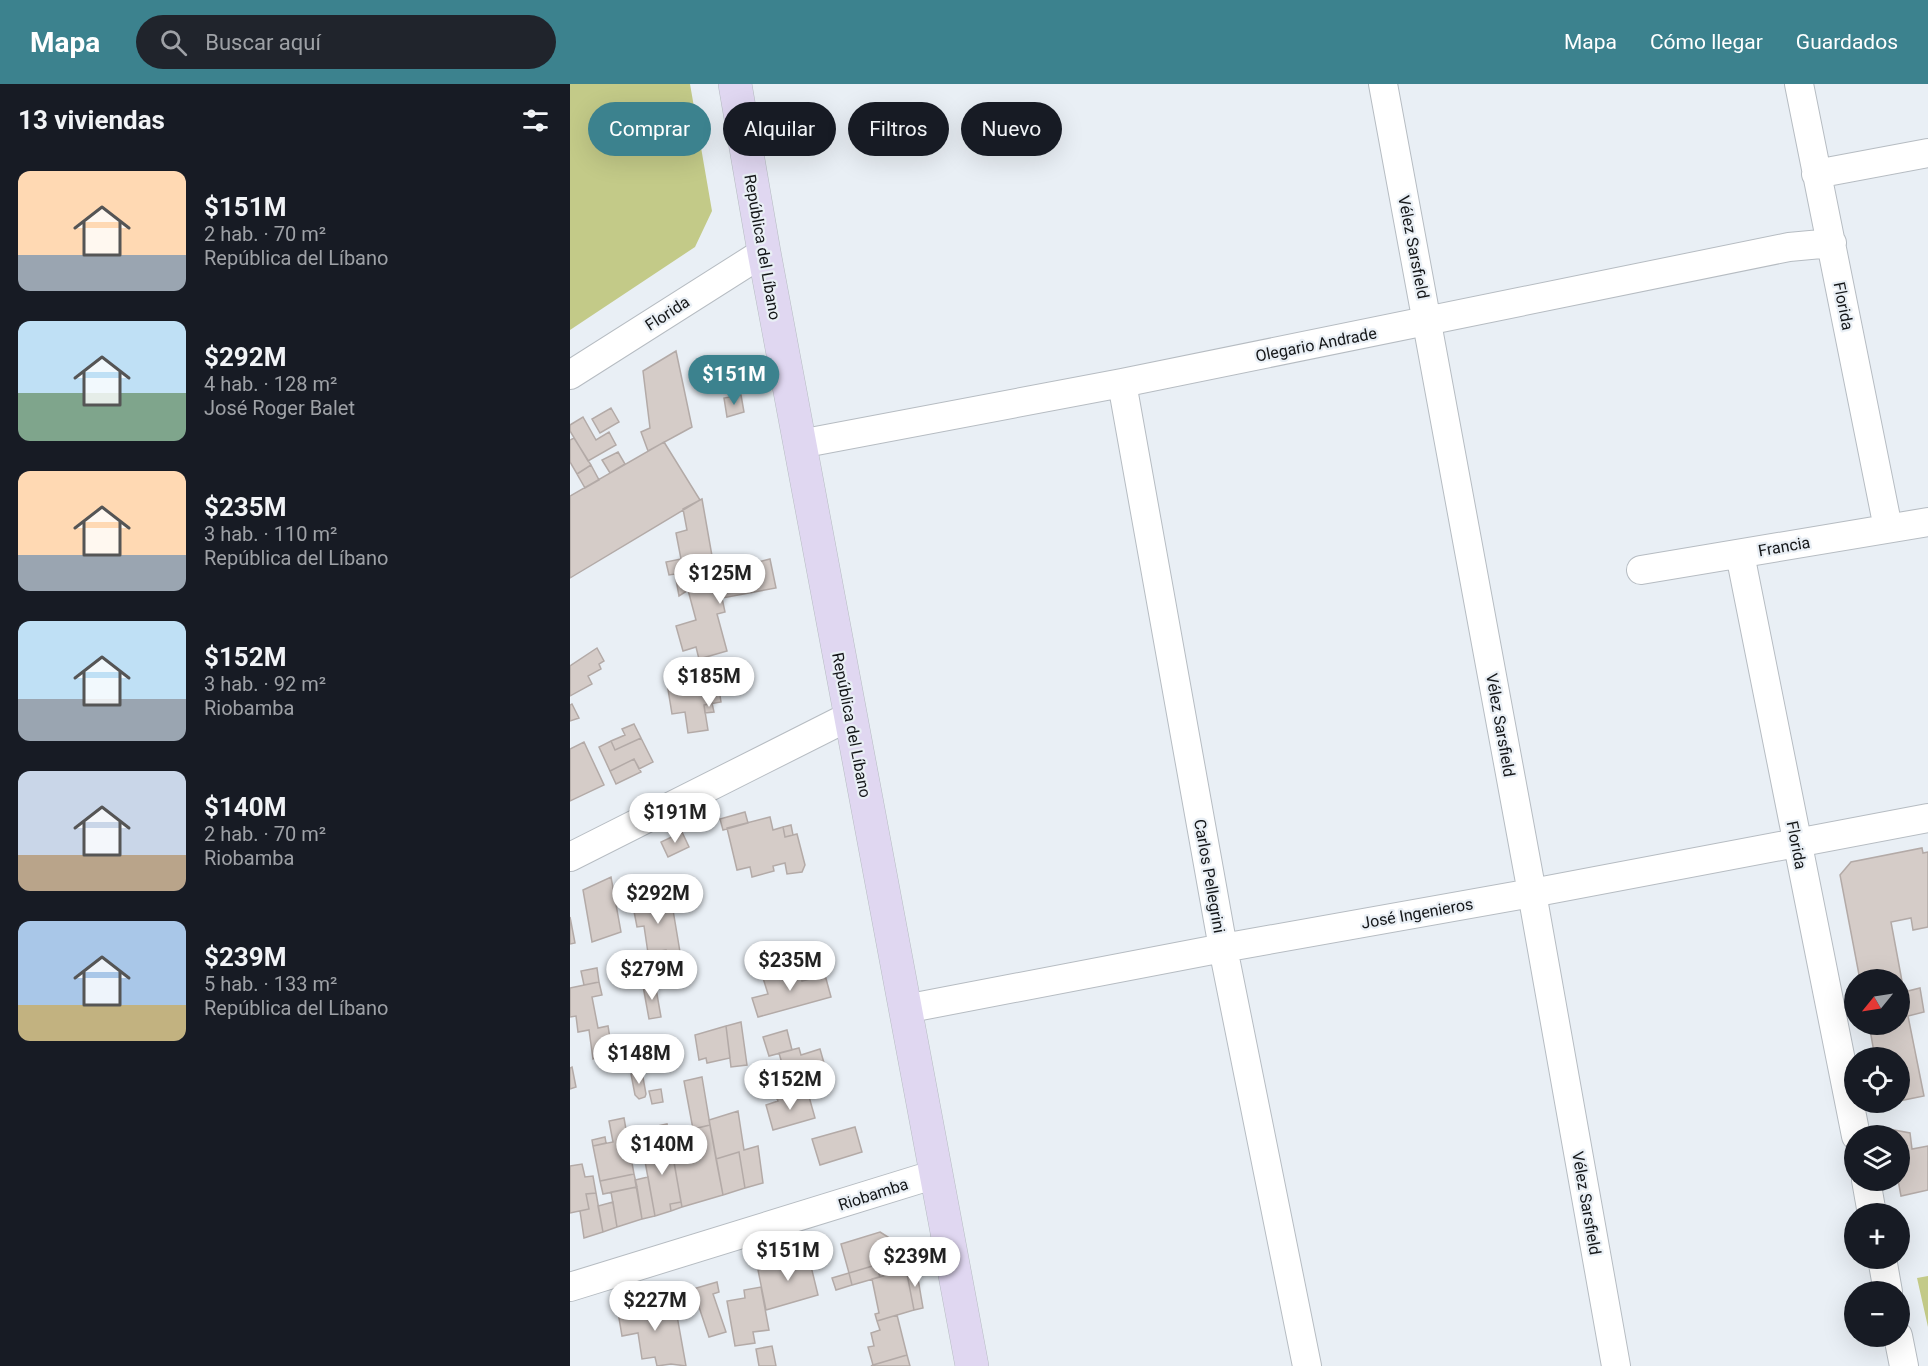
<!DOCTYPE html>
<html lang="es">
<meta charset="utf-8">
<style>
body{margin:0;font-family:Roboto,sans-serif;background:#20242c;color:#f1f3f6;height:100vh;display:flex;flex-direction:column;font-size:22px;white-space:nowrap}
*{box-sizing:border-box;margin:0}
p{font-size:20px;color:#9ea1a6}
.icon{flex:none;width:33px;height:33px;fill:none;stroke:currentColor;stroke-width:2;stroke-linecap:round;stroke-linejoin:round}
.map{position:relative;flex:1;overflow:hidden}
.details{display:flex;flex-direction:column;background:#171b24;width:570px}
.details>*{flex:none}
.hud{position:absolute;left:18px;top:18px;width:570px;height:54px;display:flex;gap:12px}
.needle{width:39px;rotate:240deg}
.tools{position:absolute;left:1274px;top:885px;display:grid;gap:12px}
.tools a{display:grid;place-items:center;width:66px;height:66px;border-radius:50%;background:#171b24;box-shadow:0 6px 24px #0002;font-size:30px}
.price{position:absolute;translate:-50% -51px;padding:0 14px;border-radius:21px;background:#fff;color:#222;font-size:20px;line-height:39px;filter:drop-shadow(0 2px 3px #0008)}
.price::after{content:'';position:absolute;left:50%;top:36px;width:18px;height:14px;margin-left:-9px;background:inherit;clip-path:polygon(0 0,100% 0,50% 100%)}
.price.on{background:#3c828e;color:#fff}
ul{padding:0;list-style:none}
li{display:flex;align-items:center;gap:18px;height:150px;padding:0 18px}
li span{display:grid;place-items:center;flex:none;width:168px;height:120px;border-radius:12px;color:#555}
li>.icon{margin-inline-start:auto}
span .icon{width:72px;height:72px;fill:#fffc;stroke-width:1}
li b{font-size:26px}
h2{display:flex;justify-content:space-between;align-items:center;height:72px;padding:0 18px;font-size:26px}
.pill{padding:0 21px;border-radius:27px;background:#171b24;box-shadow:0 6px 24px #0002;font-size:21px;line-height:54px}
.pill.on{background:#3c828e;color:#fff}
header{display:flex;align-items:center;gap:36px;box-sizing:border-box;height:84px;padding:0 30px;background:#3c828e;color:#fff}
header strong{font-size:28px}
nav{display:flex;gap:33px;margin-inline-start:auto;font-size:21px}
.search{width:420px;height:54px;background:#20242c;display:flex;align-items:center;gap:15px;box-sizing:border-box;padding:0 21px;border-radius:33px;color:#9ea1a6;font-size:22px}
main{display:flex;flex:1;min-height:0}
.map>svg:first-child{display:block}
.green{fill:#c3ca88}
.building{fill:#d5ccc8;stroke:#b3aaa7;stroke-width:1.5}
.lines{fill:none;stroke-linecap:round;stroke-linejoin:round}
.street-casing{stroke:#b6bcc2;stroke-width:30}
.secondary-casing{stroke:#b6bcc2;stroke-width:34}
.street{stroke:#fff;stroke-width:28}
.secondary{stroke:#e0d7f1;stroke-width:33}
.labels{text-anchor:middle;stroke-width:4.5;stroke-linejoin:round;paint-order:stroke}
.street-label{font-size:16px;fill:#141618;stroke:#e9eff5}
</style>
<header>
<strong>Mapa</strong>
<div class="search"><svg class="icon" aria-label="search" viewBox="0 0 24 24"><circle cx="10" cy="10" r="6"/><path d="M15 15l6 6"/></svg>Buscar aquí</div>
<nav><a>Mapa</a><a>Cómo llegar</a><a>Guardados</a></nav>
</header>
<main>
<section class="details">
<h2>13 viviendas<svg class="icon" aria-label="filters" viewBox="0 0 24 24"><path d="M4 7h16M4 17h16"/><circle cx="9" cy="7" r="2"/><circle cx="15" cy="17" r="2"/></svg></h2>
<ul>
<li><span style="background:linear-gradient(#ffd9b3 70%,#9aa5b1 0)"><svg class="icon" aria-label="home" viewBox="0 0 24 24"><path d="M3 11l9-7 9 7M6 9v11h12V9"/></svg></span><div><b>$151M</b><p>2 hab. · 70 m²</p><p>República del Líbano</p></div></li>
<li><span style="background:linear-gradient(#bfe0f5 60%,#7fa58c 0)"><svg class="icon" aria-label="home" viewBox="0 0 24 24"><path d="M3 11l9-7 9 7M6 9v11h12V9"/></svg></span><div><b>$292M</b><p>4 hab. · 128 m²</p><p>José Roger Balet</p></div></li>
<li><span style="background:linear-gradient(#ffd9b3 70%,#9aa5b1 0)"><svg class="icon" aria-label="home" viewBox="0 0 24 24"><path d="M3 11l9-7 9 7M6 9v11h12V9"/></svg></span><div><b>$235M</b><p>3 hab. · 110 m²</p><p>República del Líbano</p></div></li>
<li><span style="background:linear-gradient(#bfe0f5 65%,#9aa5b1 0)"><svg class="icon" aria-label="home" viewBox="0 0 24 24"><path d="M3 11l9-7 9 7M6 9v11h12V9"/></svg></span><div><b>$152M</b><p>3 hab. · 92 m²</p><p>Riobamba</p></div></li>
<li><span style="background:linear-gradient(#c9d6e8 70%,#b9a48a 0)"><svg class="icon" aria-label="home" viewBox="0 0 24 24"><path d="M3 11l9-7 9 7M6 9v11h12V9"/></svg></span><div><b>$140M</b><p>2 hab. · 70 m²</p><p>Riobamba</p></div></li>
<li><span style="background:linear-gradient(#a9c7e8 70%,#c2b280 0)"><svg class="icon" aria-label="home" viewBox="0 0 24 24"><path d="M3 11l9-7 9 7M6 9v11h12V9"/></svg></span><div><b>$239M</b><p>5 hab. · 133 m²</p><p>República del Líbano</p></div></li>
</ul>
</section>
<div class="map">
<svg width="1358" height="1282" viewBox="0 0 1358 1282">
<rect width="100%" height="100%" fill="#e9eff5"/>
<path class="green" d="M0,0H120L142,127L125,163L0,246Z
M1358,1192V1243L1347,1194Z"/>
<path class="building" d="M106,267L122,343L78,367L71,348L80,344L73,287Z
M171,311L174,328L157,333L154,314Z
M41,324L49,338L30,349L22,335Z
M13,333L26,356L39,348L46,361L18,377L0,347V341Z
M4,354L21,381L7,390L0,378V356Z
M94,358L130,416L0,494V412Z
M48,368L55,380L40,389L32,376Z
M21,381L29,396L15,404L7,390Z
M132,415L145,489L109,512L105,490L99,491L96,478L111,475L106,449L117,446L113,425Z
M200,475L206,504L152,514L155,528L147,530L157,567L129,575L126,563L113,567L106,542L126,536L118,506L145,489Z
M27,564L34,577L29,580L31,585L18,592L22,600L0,612V582Z
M145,580L151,618L134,621L138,646L118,649L115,628L102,630L95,587Z
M142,619L144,628L135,629L134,621Z
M2,620L9,634L0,637V621Z
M64,640L71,654L45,666L41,657L55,651L52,645Z
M71,654L83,678L69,685L64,675L40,687L29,663L41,657L45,666Z
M14,658L34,701L0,717V665Z
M64,675L71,688L46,700L40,687Z
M175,728L178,739L153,746L150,735Z
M200,733L203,746L213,743L215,753L227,750L235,781L232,788L217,790L215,779L203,782L204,787L182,793L180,783L167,786L157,744Z
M221,741L223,751L215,753L213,743Z
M112,748L119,763L98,773L91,758Z
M1352,764L1353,769L1358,768V843L1343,846L1341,834L1321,838L1334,908L1350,904L1354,928L1338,932L1354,1012L1329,1017V974H1305L1299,940H1329V896H1290L1270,791L1281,778Z
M41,793L51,848L22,858L13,806Z
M86,807L88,822L102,820L111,874L98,877L96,866L78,869L74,842L67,843L62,817L73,815L72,810Z
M0,833L5,859L0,860Z
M27,884L29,898L14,901L11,887Z
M228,884L232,897L255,891L261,913L188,933L182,914L198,910L193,894Z
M29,898L32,911L22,913L28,944L38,942L42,967L23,975L19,946L8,948L6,932L0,933V904Z
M85,899L91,933L79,935L73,902Z
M171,938L177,981L161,983L156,942Z
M156,942L160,974L137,979L136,974L129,976L125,951Z
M217,946L222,966L199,972L193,953Z
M229,964L231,971L250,965L260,1000L221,1011L209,969Z
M2,983L6,1003L0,1005V984Z
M72,988L76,1010L75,1013L69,1015L65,1011L61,990Z
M132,993L140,1041L123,1045L114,997Z
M91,1005L93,1018L82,1020L79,1007Z
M238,1009L245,1034L203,1046L196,1021L208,1017L207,1015L221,1011L222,1014Z
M168,1027L174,1066L188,1062L193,1099L175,1104L169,1068L146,1075L139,1036Z
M54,1034L64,1090L30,1097L23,1062L43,1058L39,1037Z
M97,1040L100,1055L72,1061L69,1046Z
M140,1041L153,1111L112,1123L99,1051Z
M285,1043L292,1068L250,1081L242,1055Z
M1319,1045L1340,1049L1342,1065L1358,1062V1106L1331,1112L1328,1096L1329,1052H1320Z
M35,1053L36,1059L23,1062L22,1056Z
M100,1055L111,1118L100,1120L101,1127L85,1132L72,1061Z
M169,1068L175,1104L153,1111L146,1075Z
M12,1080L15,1093L23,1092L26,1109L16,1110L19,1125L0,1129V1082Z
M64,1090L67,1103L33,1110L30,1097Z
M78,1093L85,1132L72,1135L65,1096Z
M67,1103L72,1135L47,1143L41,1108Z
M26,1109L33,1148L14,1154L10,1127L19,1125L16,1110Z
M43,1118L47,1143L33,1148L28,1122Z
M111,1118L112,1123L101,1127L100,1120Z
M310,1148L332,1162L336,1185L310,1193L306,1181L279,1189L271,1160Z
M238,1170L248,1211L196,1226L188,1186Z
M306,1181L310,1193L282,1201L279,1189Z
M346,1183L353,1224L344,1226L336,1185Z
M336,1185L344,1226L307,1237L305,1230L309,1229L302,1195Z
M279,1189L282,1201L266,1206L262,1194Z
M147,1198L149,1208L143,1210L156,1248L139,1253L123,1205Z
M191,1203L199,1246L183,1248L185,1259L165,1262L157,1217L175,1214L174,1206Z
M103,1211L104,1215L82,1222L81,1218Z
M104,1215L116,1282L101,1280L87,1282L85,1273L72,1275L68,1249L52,1252L48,1228L81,1218L82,1222Z
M327,1231L337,1271L303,1281L298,1263L304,1262L301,1249L310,1246L307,1237Z
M202,1262L206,1282H189L186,1265Z
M337,1271L340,1282H301L303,1281Z"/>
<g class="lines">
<defs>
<path id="street" d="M813,0L962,809L1046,1282
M1229,0L1318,444
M1246,90L1358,69
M0,291L194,168
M552,299L653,864L737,1282
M230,360L552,299L1219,163L1262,159
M1170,470L1286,1052
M1071,486L1358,438
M0,773L280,632
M335,925L653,864L962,809L1358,734
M1296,1096L1302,1130
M1312,1174L1318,1208
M0,1203L366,1090
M1328,1252L1334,1282"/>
<path id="secondary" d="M165,0L194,168L402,1282"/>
</defs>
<use href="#street" class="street-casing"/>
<use href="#secondary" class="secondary-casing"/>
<use href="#street" class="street"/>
<use href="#secondary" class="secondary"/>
</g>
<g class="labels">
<g class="street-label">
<text transform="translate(193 163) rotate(80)" y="6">República del Líbano</text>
<text transform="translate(844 163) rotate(79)" y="6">Vélez Sarsfield</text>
<text transform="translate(1274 222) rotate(79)" y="6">Florida</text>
<text transform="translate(97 229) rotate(-33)" y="6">Florida</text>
<text transform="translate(746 260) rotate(-11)" y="6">Olegario Andrade</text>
<text transform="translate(1214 462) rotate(-10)" y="6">Francia</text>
<text transform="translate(282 641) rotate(79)" y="6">República del Líbano</text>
<text transform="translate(931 641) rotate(80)" y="6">Vélez Sarsfield</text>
<text transform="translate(1227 761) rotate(79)" y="6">Florida</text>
<text transform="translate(640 792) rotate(80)" y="6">Carlos Pellegrini</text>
<text transform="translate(847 829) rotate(-10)" y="6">José Ingenieros</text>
<text transform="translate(303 1110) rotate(-18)" y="6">Riobamba</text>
<text transform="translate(1017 1119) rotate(80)" y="6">Vélez Sarsfield</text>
</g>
</g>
</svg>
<div class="tools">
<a><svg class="needle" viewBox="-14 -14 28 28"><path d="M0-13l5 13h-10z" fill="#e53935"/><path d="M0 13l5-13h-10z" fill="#9ea1a6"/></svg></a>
<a><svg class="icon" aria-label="locate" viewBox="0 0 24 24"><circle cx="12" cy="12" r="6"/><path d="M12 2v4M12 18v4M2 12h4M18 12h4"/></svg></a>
<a><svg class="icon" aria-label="layers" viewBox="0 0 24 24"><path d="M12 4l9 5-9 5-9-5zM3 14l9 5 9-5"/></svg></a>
<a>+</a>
<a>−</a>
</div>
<b class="price on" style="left:164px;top:322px">$151M</b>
<b class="price" style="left:150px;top:521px">$125M</b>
<b class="price" style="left:139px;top:624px">$185M</b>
<b class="price" style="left:105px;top:760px">$191M</b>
<b class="price" style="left:88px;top:841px">$292M</b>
<b class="price" style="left:220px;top:908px">$235M</b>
<b class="price" style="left:82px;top:917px">$279M</b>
<b class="price" style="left:69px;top:1001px">$148M</b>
<b class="price" style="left:220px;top:1027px">$152M</b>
<b class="price" style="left:92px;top:1092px">$140M</b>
<b class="price" style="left:218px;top:1198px">$151M</b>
<b class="price" style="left:345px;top:1204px">$239M</b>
<b class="price" style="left:85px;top:1248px">$227M</b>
<div class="hud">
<a class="pill on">Comprar</a>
<a class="pill">Alquilar</a>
<a class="pill">Filtros</a>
<a class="pill">Nuevo</a>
</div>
</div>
</main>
